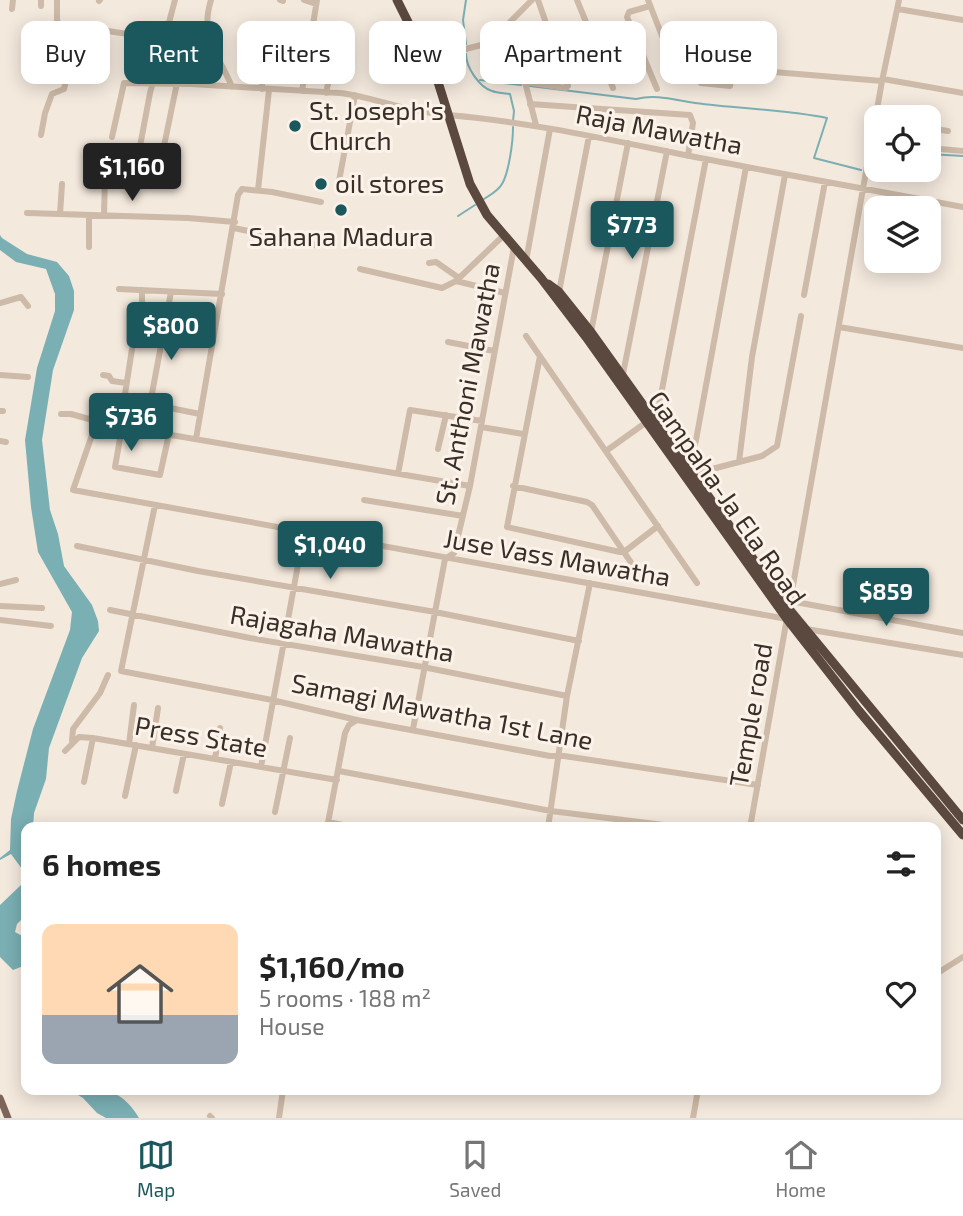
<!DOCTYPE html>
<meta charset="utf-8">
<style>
body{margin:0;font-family:"Exo 2",sans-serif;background:#f2f2f2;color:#222;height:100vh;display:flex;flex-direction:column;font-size:26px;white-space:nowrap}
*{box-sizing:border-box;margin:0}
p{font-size:23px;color:#767676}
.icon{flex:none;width:38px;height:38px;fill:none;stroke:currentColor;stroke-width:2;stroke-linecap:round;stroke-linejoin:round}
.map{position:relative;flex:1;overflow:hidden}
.drawer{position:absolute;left:21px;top:822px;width:920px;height:273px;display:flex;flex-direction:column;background:#fff;border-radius:14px;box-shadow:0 4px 18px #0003}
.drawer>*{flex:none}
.top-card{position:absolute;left:21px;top:21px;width:922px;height:63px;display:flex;gap:14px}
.fabs{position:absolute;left:864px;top:105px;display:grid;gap:14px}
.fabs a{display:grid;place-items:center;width:77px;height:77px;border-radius:14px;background:#fff;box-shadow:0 4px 18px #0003;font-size:35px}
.price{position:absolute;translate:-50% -60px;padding:0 16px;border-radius:7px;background:#1b585d;color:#fff;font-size:23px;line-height:46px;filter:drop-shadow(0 2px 4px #0008)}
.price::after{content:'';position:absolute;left:50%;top:42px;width:21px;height:16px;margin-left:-10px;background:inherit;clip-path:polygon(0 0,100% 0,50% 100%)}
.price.active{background:#222;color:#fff}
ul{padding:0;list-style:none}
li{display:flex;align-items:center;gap:21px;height:175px;padding:0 21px}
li+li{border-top:2px solid #e0e0e0}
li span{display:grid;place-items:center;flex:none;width:196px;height:140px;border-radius:14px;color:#555}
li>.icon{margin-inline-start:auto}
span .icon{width:84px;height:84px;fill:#fffc;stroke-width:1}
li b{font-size:30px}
h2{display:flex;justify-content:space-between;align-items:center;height:84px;padding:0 21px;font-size:30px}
.pill{padding:0 24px;border-radius:14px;background:#fff;box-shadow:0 4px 18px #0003;font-size:24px;line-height:63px}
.pill.active{background:#1b585d;color:#fff}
.menu{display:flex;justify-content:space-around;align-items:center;height:98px;border-top:2px solid #e0e0e0;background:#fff;font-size:19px;color:#767676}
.menu a{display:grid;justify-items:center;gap:4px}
.menu .active{color:#1b585d}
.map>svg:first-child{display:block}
.water{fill:#7aafb3}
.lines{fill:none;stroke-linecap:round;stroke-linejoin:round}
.stream{stroke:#7aafb3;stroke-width:2}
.minor{stroke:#cdbaa8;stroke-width:6}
.major{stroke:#7c6559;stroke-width:7}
.highway{stroke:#5b483f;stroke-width:9}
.poi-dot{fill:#1b585d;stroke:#fbf3ea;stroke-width:2.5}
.labels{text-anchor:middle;stroke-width:6;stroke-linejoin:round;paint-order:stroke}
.poi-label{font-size:26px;fill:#392e28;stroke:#fbf3ea;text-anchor:start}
.street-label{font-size:26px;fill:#392e28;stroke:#fbf3ea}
</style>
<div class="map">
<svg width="963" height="1118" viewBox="0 0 963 1118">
<rect width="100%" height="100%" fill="#f4e9dd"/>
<path class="water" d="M0,235L2,238L27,254L57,262L69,276L74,291V310L53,370L42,440L50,510L58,534L64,566L92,605L98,621L99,631L82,658L49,748L46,779L34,813L33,828H26V915L17,924L15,932L26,938V965L13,970L0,957V905L21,885L22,869L11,854L0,860V858L10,850L11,819L17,791L33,729L70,630L72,612L38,552L31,507L25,440L37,368L55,311V294L46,269L16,262L0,250Z
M70,1090C104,1090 119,1086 139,1118H106L97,1113L83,1098Z"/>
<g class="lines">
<path class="stream" d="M466,0L463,20L466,44
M466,54C466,67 479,87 492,91C497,93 504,93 510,94L514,111L513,121
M480,80L521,85
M530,86L636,99C657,94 674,100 695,103C739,109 783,109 827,118L814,158L861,170
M929,154L963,156
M871,172H874L877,165
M484,199C490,195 498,191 502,184C509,172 513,142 513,127
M458,216L475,205"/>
<path class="minor" d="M57,0V21L60,24L128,34L162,49L178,52
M211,0C199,38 219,55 232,87
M280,0L283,1
M304,0L316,4
M577,0L613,88
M648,0L673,64
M99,1L100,0
M41,6V0
M650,6L629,12L627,17L657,89
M12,9L13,0
M898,9L963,20
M41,56L100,63
M427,59L489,43L532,0
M67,74L88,78
M502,79L566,88L568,86L538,0
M883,79L963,93
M525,82L536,125
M701,83L730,86L733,72L750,70L882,81
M262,89L261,30L278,28
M302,91L317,0
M326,93L332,66
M530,104L690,115L693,123L688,156
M448,115C530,122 610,140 690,156C781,174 872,190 963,207
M929,128L948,131
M41,135L45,113L52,94L64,89L78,27
M112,137L124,83L192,84L340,93C377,97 410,115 448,113
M164,146L177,83
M929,148L963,151
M138,157L150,93L175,0
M339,181L355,95
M258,190L269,90
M27,213L188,218L235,222
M60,214L62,184
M104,215L105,178
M234,228L320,246
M89,247V215
M526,261L550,129
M429,263L436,262L459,278
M360,269L442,288L456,281L503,236
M456,281L505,293
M119,289L222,294
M142,290V311
M171,292L150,404L200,414
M559,292L589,136
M804,295L825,182
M0,303L21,297L28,306
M839,327L963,348
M591,332L628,143
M526,336L697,583
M448,342L494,351
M132,349L123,407L142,430L470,486
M540,356L507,527L620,552H624L658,526
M0,375L28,377
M103,375L109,376L112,381L126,383
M622,379L667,151
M125,410L101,409L73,490L787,619
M0,411H3
M61,414H71L96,421
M129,415L121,433L115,467L160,475L169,434
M656,421L706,159
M481,427L523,434
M196,439L238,195L242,189L272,192L321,202
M0,441L6,442
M438,449L446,415
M606,451L648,421
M739,462L752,357L785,175
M686,470L690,463L696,440L746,167
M398,474L410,410L482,421
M689,475L762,456L777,446L801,316
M513,486L587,502L592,505L632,564
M364,500L463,516
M155,505L121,671L272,700L357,720L550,756H564L758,785
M77,546L198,571L435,612L579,641
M0,584L16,580
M790,601L963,633
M0,606L42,608
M789,608L882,81L899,0
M110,610L250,638L423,667L567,696
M0,620L51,626
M806,629L963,655
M413,729L445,559L454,553L470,486L514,247
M72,741L73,729L100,693L108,675
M129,744L134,705
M152,748L158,708
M65,751L79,737L93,738L337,780
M215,759L220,728
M261,767L304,532
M339,771L551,811L688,828
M84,782L93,738
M176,791L184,754
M125,796L136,745
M222,804L231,762
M275,812L290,738
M328,822L358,828
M54,825L67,828
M327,828L345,733L349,725L357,720
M548,828L567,696L590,583
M750,828L787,618
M936,974L963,957
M210,1116L212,1118
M279,1118L283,1090
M693,1118L698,1090"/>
<path class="major" d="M0,1098L8,1118"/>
<path class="highway" d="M397,0L438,82L470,184L487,215L541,278L586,337L787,619L859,711L963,835
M548,284L559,292L591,332L789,609L963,820"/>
</g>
<g class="poi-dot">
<circle cx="295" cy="126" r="7"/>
<circle cx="321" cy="184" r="7"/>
<circle cx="341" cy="210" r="7"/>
</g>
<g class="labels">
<g class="poi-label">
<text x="309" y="120">St. Joseph's<tspan x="309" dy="30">Church</tspan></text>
<text x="335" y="193">oil stores</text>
<text x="341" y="246" text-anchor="middle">Sahana Madura</text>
</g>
<g class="street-label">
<text transform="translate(659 130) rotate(11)" y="9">Raja Mawatha</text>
<text transform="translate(468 384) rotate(-79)" y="9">St. Anthoni Mawatha</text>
<text transform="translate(727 498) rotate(55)" y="9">Gampaha-Ja Ela Road</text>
<text transform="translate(557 558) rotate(10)" y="9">Juse Vass Mawatha</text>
<text transform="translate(342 634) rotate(10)" y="9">Rajagaha Mawatha</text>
<text transform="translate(442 712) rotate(11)" y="9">Samagi Mawatha 1st Lane</text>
<text transform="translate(751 715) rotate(-80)" y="9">Temple road</text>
<text transform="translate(201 737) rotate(10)" y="9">Press State</text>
</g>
</g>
</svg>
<div class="fabs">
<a><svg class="icon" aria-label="locate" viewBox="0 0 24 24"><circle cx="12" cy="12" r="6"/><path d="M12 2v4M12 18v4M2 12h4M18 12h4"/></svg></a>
<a><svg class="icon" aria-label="layers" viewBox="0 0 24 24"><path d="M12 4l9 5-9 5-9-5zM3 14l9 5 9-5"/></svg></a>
</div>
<b class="price active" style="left:132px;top:203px">$1,160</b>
<b class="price" style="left:632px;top:261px">$773</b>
<b class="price" style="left:171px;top:362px">$800</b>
<b class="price" style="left:131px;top:453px">$736</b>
<b class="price" style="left:330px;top:581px">$1,040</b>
<b class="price" style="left:886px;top:628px">$859</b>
<div class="top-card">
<a class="pill">Buy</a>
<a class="pill active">Rent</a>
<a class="pill">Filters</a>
<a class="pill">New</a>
<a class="pill">Apartment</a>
<a class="pill">House</a>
</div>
<section class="drawer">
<h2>6 homes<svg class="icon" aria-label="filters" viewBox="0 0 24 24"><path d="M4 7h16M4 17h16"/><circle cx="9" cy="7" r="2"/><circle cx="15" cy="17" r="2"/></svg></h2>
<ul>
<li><span style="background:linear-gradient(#ffd9b3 65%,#9aa5b1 0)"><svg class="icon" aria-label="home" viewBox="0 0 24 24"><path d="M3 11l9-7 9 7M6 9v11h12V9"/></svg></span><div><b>$1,160/mo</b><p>5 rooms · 188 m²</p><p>House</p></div><svg class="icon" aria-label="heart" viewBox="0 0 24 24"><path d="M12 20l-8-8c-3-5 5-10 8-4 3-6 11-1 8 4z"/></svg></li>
</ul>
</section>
</div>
<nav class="menu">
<a class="active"><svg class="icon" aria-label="map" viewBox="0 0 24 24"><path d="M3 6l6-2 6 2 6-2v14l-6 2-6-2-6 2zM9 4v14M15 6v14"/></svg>Map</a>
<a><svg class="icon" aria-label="saved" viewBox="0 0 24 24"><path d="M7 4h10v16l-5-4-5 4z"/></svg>Saved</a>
<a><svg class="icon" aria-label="home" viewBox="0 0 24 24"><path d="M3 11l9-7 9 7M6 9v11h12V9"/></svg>Home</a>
</nav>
